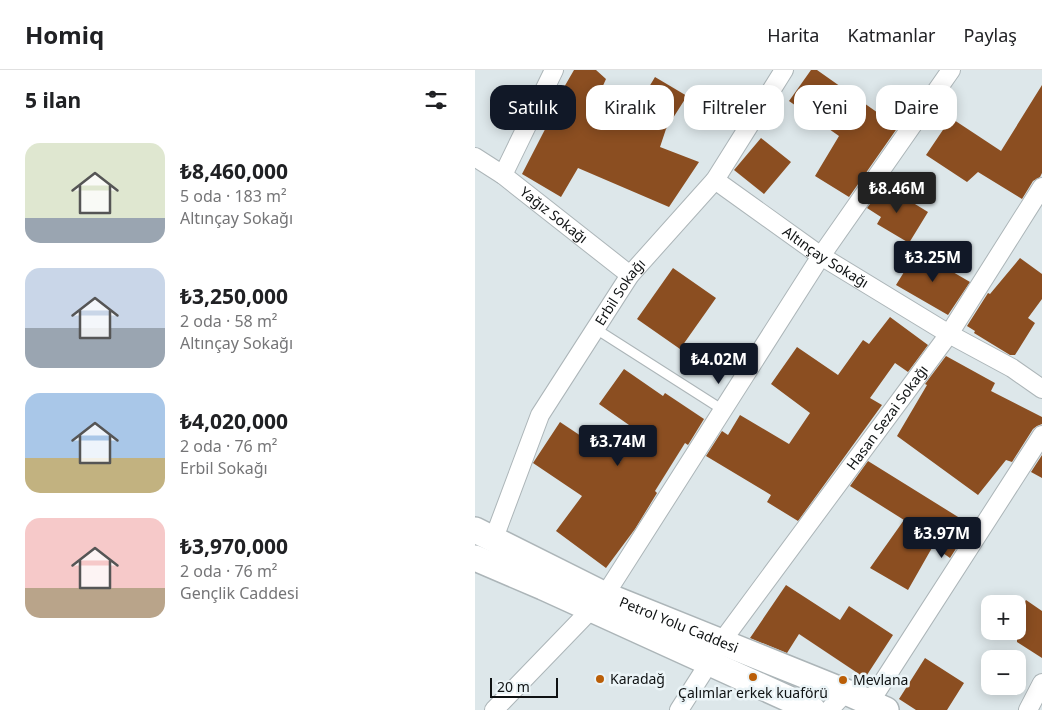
<!DOCTYPE html>
<html lang="tr">
<meta charset="utf-8">
<style>
body{margin:0;font-family:"Noto Sans",sans-serif;background:#f2f2f2;color:#202124;height:100vh;display:flex;flex-direction:column;font-size:19px;white-space:nowrap}
*{box-sizing:border-box;margin:0}
p{font-size:16px;color:#757577}
.icon{flex:none;width:28px;height:28px;fill:none;stroke:currentColor;stroke-width:2;stroke-linecap:round;stroke-linejoin:round}
.map{position:relative;flex:1;overflow:hidden}
.sheet{display:flex;flex-direction:column;background:#fff;width:475px}
.sheet>*{flex:none}
.top-card{position:absolute;left:15px;top:15px;width:475px;height:45px;display:flex;gap:10px}
.fabs{position:absolute;left:506px;top:525px;display:grid;gap:10px}
.fabs a{display:grid;place-items:center;width:45px;height:45px;border-radius:10px;background:#fff;box-shadow:0 2px 12px #0003;font-size:25px}
.scale{position:absolute;left:15px;bottom:12px;width:68px;box-sizing:border-box;padding-left:5px;border:2px solid #0f1213;border-top:0;font-size:14px;line-height:18px;white-space:nowrap;color:#0f1213;-webkit-text-stroke:4px #ebf4f7;paint-order:stroke}
.price{position:absolute;translate:-50% -42px;padding:0 11px;border-radius:5px;background:#111827;color:#fff;font-size:16px;line-height:32px;filter:drop-shadow(0 1px 2px #0008)}
.price::after{content:'';position:absolute;left:50%;top:30px;width:15px;height:11px;margin-left:-8px;background:inherit;clip-path:polygon(0 0,100% 0,50% 100%)}
.price.current{background:#222;color:#fff}
ul{padding:0;list-style:none}
li{display:flex;align-items:center;gap:15px;height:125px;padding:0 25px}
li span{display:grid;place-items:center;flex:none;width:140px;height:100px;border-radius:15px;color:#555}
li>.icon{margin-inline-start:auto}
span .icon{width:60px;height:60px;fill:#fffc;stroke-width:1}
li b{font-size:21px}
h2{display:flex;justify-content:space-between;align-items:center;height:60px;padding:0 25px;font-size:21px}
.chip{padding:0 18px;border-radius:15px;background:#fff;box-shadow:0 2px 12px #0003;font-size:18px;line-height:45px}
.chip.current{background:#111827;color:#fff}
header{display:flex;align-items:center;gap:30px;box-sizing:border-box;height:70px;padding:0 25px;background:#fff;border-bottom:1px solid #e0e0e0}
header strong{font-size:24px}
nav{display:flex;gap:28px;margin-inline-start:auto;font-size:18px}
main{display:flex;flex:1;min-height:0}
.map>svg:first-child{display:block}
.building{fill:#8b4e21}
.lines{fill:none;stroke-linecap:round;stroke-linejoin:round}
.service-casing{stroke:#acb5b8;stroke-width:11}
.minor-casing{stroke:#acb5b8;stroke-width:20}
.secondary-casing{stroke:#acb5b8;stroke-width:28}
.service{stroke:#fff;stroke-width:9}
.minor{stroke:#fff;stroke-width:18}
.secondary{stroke:#fff;stroke-width:25}
.poi-dot{fill:#ba5e07;stroke:#ebf4f7;stroke-width:2}
.labels{text-anchor:middle;stroke-width:5;stroke-linejoin:round;paint-order:stroke}
.street-label{font-size:14px;fill:#0f1213;stroke:#ebf4f7}
.poi-label{font-size:14px;fill:#0f1213;stroke:#ebf4f7;text-anchor:start}
</style>
<header>
<strong>Homiq</strong>
<nav><a>Harita</a><a>Katmanlar</a><a>Paylaş</a></nav>
</header>
<main>
<section class="sheet">
<h2>5 ilan<svg class="icon" aria-label="filters" viewBox="0 0 24 24"><path d="M4 7h16M4 17h16"/><circle cx="9" cy="7" r="2"/><circle cx="15" cy="17" r="2"/></svg></h2>
<ul>
<li><span style="background:linear-gradient(#dfe7d0 75%,#9aa5b1 0)"><svg class="icon" aria-label="home" viewBox="0 0 24 24"><path d="M3 11l9-7 9 7M6 9v11h12V9"/></svg></span><div><b>₺8,460,000</b><p>5 oda · 183 m²</p><p>Altınçay Sokağı</p></div></li>
<li><span style="background:linear-gradient(#c9d6e8 60%,#9aa5b1 0)"><svg class="icon" aria-label="home" viewBox="0 0 24 24"><path d="M3 11l9-7 9 7M6 9v11h12V9"/></svg></span><div><b>₺3,250,000</b><p>2 oda · 58 m²</p><p>Altınçay Sokağı</p></div></li>
<li><span style="background:linear-gradient(#a9c7e8 65%,#c2b280 0)"><svg class="icon" aria-label="home" viewBox="0 0 24 24"><path d="M3 11l9-7 9 7M6 9v11h12V9"/></svg></span><div><b>₺4,020,000</b><p>2 oda · 76 m²</p><p>Erbil Sokağı</p></div></li>
<li><span style="background:linear-gradient(#f6c9c9 70%,#b9a48a 0)"><svg class="icon" aria-label="home" viewBox="0 0 24 24"><path d="M3 11l9-7 9 7M6 9v11h12V9"/></svg></span><div><b>₺3,970,000</b><p>2 oda · 76 m²</p><p>Gençlik Caddesi</p></div></li>
</ul>
</section>
<div class="map">
<svg width="567" height="640" viewBox="0 0 567 640">
<rect width="100%" height="100%" fill="#dde7ea"/>
<path class="building" d="M99,0H121L131,9L122,29L156,47L180,7L212,26L191,59L185,77L224,92L194,137L103,98L86,127L47,104L80,40L77,38Z
M336,0H342L423,57L374,127L340,106L364,66L314,31Z
M567,15V103L565,107L558,111L547,129L503,102L492,112L451,85L476,48L526,81Z
M286,68L316,92L289,124L259,100Z
M409,115L453,142L434,173L402,154L406,147L392,138Z
M442,181L495,212L473,245L421,215Z
M545,188L567,204V229L553,248L560,253L540,285H535L499,263L500,261L492,256L513,223L515,224Z
M198,198L241,228L205,279L162,249Z
M415,247L453,275L433,302L420,293L395,328L407,335L323,451L292,432L296,425L231,386L247,361L253,365L265,345L314,374L335,343L296,314L322,277L363,305L388,270L394,274Z
M471,286L520,313L516,321L567,347V354L562,356L558,359L537,392L531,390L503,425L422,366L452,315L450,314Z
M149,299L188,326L190,323L229,349L213,375L210,373L180,421L182,423L160,459L131,498L81,461L107,426L58,393L85,352L145,392L164,362L124,334Z
M567,385V408L556,402Z
M393,391L496,455L475,488L458,476L433,520L395,498L429,450L375,416Z
M311,515L365,550L374,536L418,565L390,608L324,564L312,583L275,568Z
M551,530L567,541V588L542,572V544Z
M450,588L489,613L472,640H441L424,629Z"/>
<g class="lines">
<defs>
<path id="service" d="M121,259L248,340"/>
<g id="minor">
<path id="s1" d="M0,87L28,105L155,205"/>
<path d="M28,105L79,0"/>
<path id="s2" d="M240,110L346,186L474,264L537,298L567,319"/>
<path id="s3" d="M19,468L65,345L155,205L240,110L309,0"/>
<path id="s4" d="M247,571L474,264L567,117"/>
<path d="M395,632L567,365"/>
<path d="M19,640L130,525L346,186L476,0"/>
<path d="M204,640L234,593"/>
<path d="M354,640L371,622"/>
<path d="M553,640L567,613"/>
</g>
<g id="secondary">
<path id="s5" d="M0,460L130,525L371,622L411,640"/>
<path d="M0,488L68,517L338,640"/>
</g>
</defs>
<use href="#service" class="service-casing"/>
<use href="#minor" class="minor-casing"/>
<use href="#secondary" class="secondary-casing"/>
<use href="#service" class="service"/>
<use href="#minor" class="minor"/>
<use href="#secondary" class="secondary"/>
</g>
<g class="poi-dot">
<circle cx="278" cy="607" r="5"/>
<circle cx="125" cy="609" r="5"/>
<circle cx="368" cy="610" r="5"/>
</g>
<g class="labels">
<g class="street-label">
<text dy="5" stroke="none"><textPath href="#s1" startOffset="98">Yağız Sokağı</textPath></text>
<text dy="5" stroke="none"><textPath href="#s2" startOffset="135">Altınçay Sokağı</textPath></text>
<text dy="5" stroke="none"><textPath href="#s3" startOffset="278">Erbil Sokağı</textPath></text>
<text dy="5" stroke="none"><textPath href="#s4" startOffset="278">Hasan Sezai Sokağı</textPath></text>
<text dy="5" stroke="none"><textPath href="#s5" startOffset="225">Petrol Yolu Caddesi</textPath></text>
</g>
<g class="poi-label">
<text x="135" y="614">Karadağ</text>
<text x="378" y="615">Mevlana</text>
<text x="278" y="628" text-anchor="middle">Çalımlar erkek kuaförü</text>
</g>
</g>
</svg>
<div class="fabs">
<a>+</a>
<a>−</a>
</div>
<div class="scale">20 m</div>
<b class="price current" style="left:422px;top:144px">₺8.46M</b>
<b class="price" style="left:458px;top:213px">₺3.25M</b>
<b class="price" style="left:244px;top:315px">₺4.02M</b>
<b class="price" style="left:143px;top:397px">₺3.74M</b>
<b class="price" style="left:467px;top:489px">₺3.97M</b>
<div class="top-card">
<a class="chip current">Satılık</a>
<a class="chip">Kiralık</a>
<a class="chip">Filtreler</a>
<a class="chip">Yeni</a>
<a class="chip">Daire</a>
</div>
</div>
</main>
